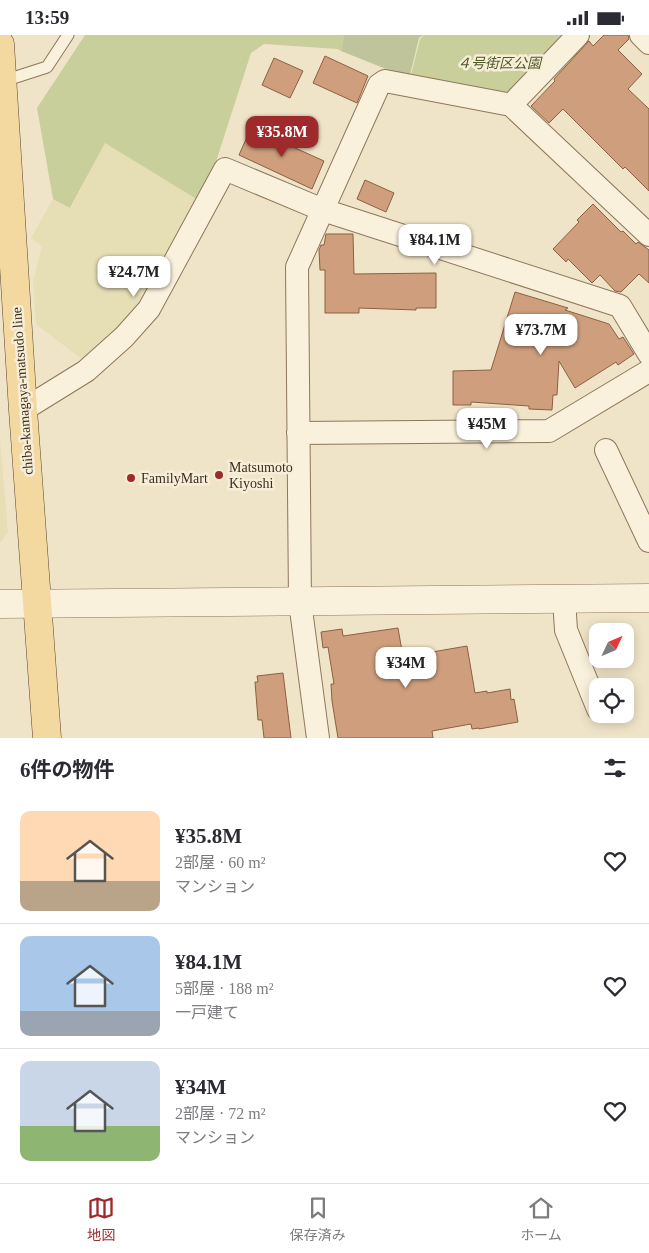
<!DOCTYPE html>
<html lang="ja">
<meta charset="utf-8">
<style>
body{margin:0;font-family:"Times New Roman","Noto Sans JP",serif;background:#f2f2f3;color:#2b2b33;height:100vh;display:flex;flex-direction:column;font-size:19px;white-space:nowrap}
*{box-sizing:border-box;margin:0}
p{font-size:16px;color:#7c7c81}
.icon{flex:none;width:28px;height:28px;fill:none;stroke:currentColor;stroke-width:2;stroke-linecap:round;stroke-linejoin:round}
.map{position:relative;height:703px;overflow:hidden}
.panel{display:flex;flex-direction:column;background:#fff;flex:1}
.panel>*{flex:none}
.needle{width:32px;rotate:46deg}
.tools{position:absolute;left:589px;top:588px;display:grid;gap:10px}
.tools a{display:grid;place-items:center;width:45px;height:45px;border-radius:10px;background:#fff;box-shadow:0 2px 12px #0003;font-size:25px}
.price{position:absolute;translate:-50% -42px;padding:0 11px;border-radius:10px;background:#fff;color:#222;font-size:16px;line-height:32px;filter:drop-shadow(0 1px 2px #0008)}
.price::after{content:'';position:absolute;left:50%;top:30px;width:15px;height:11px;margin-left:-8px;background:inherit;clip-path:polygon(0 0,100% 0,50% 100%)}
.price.current{background:#9e2a2b;color:#fff}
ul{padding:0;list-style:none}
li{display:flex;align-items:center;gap:15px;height:125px;padding:0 20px}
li+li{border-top:1px solid #e1e1e2}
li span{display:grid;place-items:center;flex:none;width:140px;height:100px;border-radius:10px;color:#555}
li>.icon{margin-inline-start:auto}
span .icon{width:60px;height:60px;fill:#fffc;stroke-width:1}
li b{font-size:21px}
h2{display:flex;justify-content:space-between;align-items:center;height:60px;padding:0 20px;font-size:21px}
.status{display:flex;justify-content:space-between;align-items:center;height:35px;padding:0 25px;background:#fff;direction:ltr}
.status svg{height:14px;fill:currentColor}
.menu{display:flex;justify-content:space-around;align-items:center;height:70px;border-top:1px solid #e1e1e2;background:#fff;font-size:14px;color:#7c7c81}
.menu a{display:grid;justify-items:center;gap:2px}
.menu .current{color:#9e2a2b}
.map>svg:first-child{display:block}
.farmland{fill:#e6deb5}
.green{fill:#c9cf9b}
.cemetery{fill:#bfc49a}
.building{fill:#cf9f7d;stroke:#8d5f41}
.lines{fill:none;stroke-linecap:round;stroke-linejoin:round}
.service-casing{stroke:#8d765c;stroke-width:13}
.minor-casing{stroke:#8d765c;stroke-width:24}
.tertiary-casing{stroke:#8d765c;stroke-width:29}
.primary-casing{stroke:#5b4430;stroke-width:29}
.service{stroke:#faf1dc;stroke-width:11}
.minor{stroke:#faf1dc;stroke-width:22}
.tertiary{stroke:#faf1dc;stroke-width:28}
.primary{stroke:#f3d9a0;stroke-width:28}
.poi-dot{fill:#9e2a2b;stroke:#f7eed8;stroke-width:2}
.labels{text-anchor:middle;stroke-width:5;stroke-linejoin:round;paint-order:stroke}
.park-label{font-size:14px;font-style:italic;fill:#4d5a26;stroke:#f7eed8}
.street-label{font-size:14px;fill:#3d2e20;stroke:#f7eed8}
.poi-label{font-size:14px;fill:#3d2e20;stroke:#f7eed8;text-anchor:start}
</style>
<div class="status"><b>13:59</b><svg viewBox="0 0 49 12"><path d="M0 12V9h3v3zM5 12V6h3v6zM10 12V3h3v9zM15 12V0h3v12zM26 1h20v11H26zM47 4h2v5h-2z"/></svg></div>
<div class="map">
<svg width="649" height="703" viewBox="0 0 649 703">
<rect width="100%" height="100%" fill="#f0e4c8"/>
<path class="farmland" d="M105,108L198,165L153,250L123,289L83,325L36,289L33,246L42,211L31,203L53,164L71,173Z
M0,404L8,497L0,508Z"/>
<path class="green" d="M85,0H344L341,16L337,14L264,9L251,18L213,136L198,165L105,108L70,173L53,164L37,73Z
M424,0H566L512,56L505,58L411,40L420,4Z"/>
<path class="cemetery" d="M344,0H423L419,3L410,40L386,34L341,16Z"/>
<path class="building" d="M604,0H628L629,4L618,15L642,39L628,54L649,74V156L625,132L623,134L563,74L549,88L531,71L555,46L554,44L589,6L593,11Z
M325,21L368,41L357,68L313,48Z
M274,23L303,36L290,63L262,50Z
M251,93L324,126L312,154L239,120Z
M365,145L394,158L386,177L357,164Z
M593,169L621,197L623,196L636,209L638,207L649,215V248L639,239L621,257L615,256L600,240L592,248L568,224L566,227L553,214L579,187L577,185Z
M326,199H353L354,239L436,238V273H416V275L359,273V278H325V235H320L319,215L321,210H324Z
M515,257L568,273L565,275L609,289L619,304L623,302L634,319L618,330L616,327L575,353L559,326L557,360H553L552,375L529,374V371L471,367V370H453V336L491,335Z
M398,593L403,622L467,611L475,658L487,656V658L510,654L511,665L514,664L518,687L479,694V693L472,694L471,689L432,696L433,703H338L332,666L331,649H334L328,612L323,613L321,597L342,594L343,601Z
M283,638L291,703H264L262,685H258L255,647H258L257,641Z"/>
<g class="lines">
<defs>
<path id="service" d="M2,43H13L47,32L68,0"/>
<path id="minor" d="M641,0L649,8
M511,70L578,0
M23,375L86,336L124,302L149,274L225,134L323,175L620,271L649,319
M298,398L549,396L649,336
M606,415L649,506
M564,564L566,595L598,674
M318,703L300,567L297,232L379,50L385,46L511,70L649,200"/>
<path id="tertiary" d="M0,569L649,563"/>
<path id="primary" d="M0,9L23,375L47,703"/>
</defs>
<use href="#service" class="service-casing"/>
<use href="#minor" class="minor-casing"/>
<use href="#tertiary" class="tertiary-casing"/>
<use href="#primary" class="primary-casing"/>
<use href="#service" class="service"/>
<use href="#minor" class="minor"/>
<use href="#tertiary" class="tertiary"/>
<use href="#primary" class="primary"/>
</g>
<g class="poi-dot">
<circle cx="219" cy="440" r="5"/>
<circle cx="131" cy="443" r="5"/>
</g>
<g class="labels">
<g class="park-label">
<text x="499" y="33">４号街区公園</text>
</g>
<g class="street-label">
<text transform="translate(22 356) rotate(-94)" y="5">chiba-kamagaya-matsudo line</text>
</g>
<g class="poi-label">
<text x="229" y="437">Matsumoto<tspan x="229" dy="16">Kiyoshi</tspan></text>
<text x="141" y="448">FamilyMart</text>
</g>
</g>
</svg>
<div class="tools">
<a><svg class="needle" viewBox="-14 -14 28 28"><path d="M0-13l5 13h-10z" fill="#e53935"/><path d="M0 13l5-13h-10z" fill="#7c7c81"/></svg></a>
<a><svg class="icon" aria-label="locate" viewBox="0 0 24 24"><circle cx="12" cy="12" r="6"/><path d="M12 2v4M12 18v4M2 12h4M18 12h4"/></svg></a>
</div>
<b class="price current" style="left:282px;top:123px">¥35.8M</b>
<b class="price" style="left:435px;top:231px">¥84.1M</b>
<b class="price" style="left:134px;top:263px">¥24.7M</b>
<b class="price" style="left:541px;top:321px">¥73.7M</b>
<b class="price" style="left:487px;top:415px">¥45M</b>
<b class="price" style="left:406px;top:654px">¥34M</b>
</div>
<section class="panel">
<h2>6件の物件<svg class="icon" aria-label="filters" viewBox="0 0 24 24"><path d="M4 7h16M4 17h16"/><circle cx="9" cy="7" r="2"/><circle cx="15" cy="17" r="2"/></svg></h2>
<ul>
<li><span style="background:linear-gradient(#ffd9b3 70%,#b9a48a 0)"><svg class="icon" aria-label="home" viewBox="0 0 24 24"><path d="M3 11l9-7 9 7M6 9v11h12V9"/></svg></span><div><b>¥35.8M</b><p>2部屋 · 60 m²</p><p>マンション</p></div><svg class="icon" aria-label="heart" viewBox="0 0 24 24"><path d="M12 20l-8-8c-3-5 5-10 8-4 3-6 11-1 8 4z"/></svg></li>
<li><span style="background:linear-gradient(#a9c7e8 75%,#9aa5b1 0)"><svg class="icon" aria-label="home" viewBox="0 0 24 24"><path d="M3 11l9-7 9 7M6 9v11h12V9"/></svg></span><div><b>¥84.1M</b><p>5部屋 · 188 m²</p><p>一戸建て</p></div><svg class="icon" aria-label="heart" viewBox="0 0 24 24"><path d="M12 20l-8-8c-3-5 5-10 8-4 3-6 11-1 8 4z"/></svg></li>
<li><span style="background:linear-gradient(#c9d6e8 65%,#8fb573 0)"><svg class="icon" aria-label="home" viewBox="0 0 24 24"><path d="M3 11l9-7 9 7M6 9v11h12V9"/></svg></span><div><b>¥34M</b><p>2部屋 · 72 m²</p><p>マンション</p></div><svg class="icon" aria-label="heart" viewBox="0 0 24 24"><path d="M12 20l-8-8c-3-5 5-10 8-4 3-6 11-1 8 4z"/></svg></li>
</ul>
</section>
<nav class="menu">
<a class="current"><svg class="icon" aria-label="map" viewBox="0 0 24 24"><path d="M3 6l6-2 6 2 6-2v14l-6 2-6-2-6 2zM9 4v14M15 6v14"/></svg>地図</a>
<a><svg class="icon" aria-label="saved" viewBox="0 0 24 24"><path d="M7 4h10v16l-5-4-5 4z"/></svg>保存済み</a>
<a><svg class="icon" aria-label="home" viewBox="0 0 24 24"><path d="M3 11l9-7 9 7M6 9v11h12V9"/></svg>ホーム</a>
</nav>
